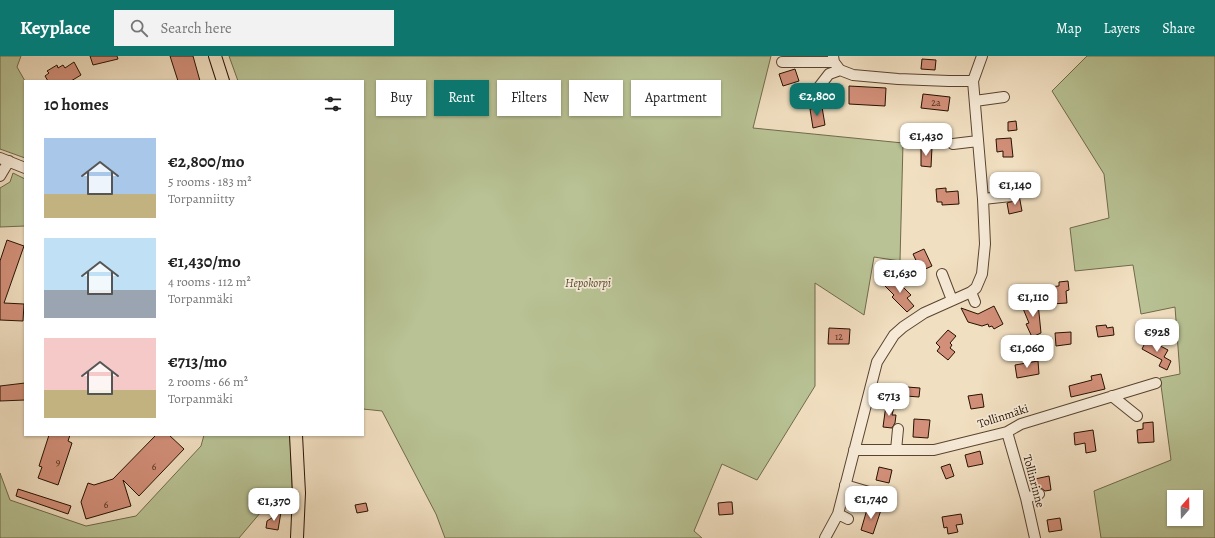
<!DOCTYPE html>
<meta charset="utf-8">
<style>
body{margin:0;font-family:Alegreya,serif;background:#f2f2f2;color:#222;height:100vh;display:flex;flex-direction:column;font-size:15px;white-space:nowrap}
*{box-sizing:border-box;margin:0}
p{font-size:13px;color:#767676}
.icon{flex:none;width:22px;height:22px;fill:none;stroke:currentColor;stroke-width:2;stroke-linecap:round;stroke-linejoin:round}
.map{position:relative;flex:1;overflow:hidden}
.sheet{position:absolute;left:24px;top:24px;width:340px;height:356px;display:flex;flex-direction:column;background:#fff;border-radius:0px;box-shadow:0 1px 3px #0004}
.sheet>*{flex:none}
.hud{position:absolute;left:376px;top:24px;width:380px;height:36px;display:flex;gap:8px}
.needle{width:26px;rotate:20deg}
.controls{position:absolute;left:1167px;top:434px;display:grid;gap:8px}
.controls a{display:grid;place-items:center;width:36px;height:36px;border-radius:0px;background:#fff;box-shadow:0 1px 3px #0004;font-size:20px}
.price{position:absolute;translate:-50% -34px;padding:0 9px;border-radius:8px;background:#fff;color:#222;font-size:13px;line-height:26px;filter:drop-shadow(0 1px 2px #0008)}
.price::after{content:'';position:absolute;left:50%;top:24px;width:12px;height:9px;margin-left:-6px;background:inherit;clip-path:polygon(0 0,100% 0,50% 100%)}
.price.current{background:#0f766e;color:#fff}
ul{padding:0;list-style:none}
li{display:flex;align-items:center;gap:12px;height:100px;padding:0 20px}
li span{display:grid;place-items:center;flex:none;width:112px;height:80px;border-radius:0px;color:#555}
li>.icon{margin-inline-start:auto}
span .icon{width:48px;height:48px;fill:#fffc;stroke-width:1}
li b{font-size:17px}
h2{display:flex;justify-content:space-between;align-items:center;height:48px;padding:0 20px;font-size:17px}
.pill{padding:0 14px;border-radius:0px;background:#fff;box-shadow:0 1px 3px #0004;font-size:14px;line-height:36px}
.pill.current{background:#0f766e;color:#fff}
header{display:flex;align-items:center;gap:24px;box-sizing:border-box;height:56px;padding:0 20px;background:#0f766e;color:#fff}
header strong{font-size:19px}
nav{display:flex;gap:22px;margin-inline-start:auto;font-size:14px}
.search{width:280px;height:36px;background:#f2f2f2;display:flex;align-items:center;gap:10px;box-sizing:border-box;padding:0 14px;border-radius:0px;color:#767676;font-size:15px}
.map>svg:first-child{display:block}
.green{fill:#b8c294;stroke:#706a4a;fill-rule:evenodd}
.building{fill:#d28f79;stroke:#271100}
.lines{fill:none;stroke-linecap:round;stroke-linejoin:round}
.minor-casing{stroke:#5a4430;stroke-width:12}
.major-casing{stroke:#271100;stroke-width:14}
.minor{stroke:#f6ead7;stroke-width:10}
.major{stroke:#f1dfc1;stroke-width:12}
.labels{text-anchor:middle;stroke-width:3.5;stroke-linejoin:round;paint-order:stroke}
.number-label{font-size:10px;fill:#52301e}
.park-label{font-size:12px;font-style:italic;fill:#5a4f34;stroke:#f6ead7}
.street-label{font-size:12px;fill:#271100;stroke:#f6ead7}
</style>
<header>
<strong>Keyplace</strong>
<div class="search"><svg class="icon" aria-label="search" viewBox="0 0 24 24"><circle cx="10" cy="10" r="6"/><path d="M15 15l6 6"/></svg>Search here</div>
<nav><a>Map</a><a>Layers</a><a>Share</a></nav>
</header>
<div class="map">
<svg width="1215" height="482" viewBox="0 0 1215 482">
<rect width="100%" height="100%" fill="#f1dfc1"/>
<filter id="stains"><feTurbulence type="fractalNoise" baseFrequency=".005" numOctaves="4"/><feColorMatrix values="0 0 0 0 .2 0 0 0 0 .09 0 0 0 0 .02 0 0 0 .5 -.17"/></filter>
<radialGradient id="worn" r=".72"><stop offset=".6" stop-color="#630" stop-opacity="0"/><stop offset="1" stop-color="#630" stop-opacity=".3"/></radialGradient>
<path class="green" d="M0,0H21L17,11L25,25V102L0,93Z
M229,0H771L753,72L903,87L900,205L874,201L864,259L815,227V330L757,424L722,408L694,475L702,482H445L436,458L382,355L363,353V25H238Z
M1087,0H1215V482H1101L1094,435L1171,404L1160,322L1180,318L1175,251L1141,258L1133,209L1075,215L1070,172L1109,162L1104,118L1052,35ZM1174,441H1196V463H1174Z
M13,117L25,123V170L0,171V132L10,126Z
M204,379H290L293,455L266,450L239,482H0V417L10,444L86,470L136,460L201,390Z"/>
<path class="building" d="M90,0H117L118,3L93,9Z
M170,0H193L200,25H178Z
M922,3L936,4L935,14L921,13Z
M74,6L81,19L71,25H48L45,20L49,17L47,15L57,9L58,12L63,9L65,12Z
M795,13L799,25L783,30L779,18Z
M849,30L886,32L885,50L849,48Z
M923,38L950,41L948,55L921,52Z
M822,51L825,69L813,72L810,53Z
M1016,65L1017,74L1008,75V66Z
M1011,82L1013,101H1003V95L997,96L996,83Z
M921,91H932L931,111L921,110Z
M946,132V136L958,135L959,148L942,149V146H937L936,133Z
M1017,139H1019L1022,155L1009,158L1007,147L1014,145L1017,143Z
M7,184L24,190L4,247L24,248L23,265L0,264V205Z
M924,193L932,210L921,215L913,198Z
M893,221L911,239L907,242L914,250L907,256L892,241L894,239L885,230Z
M1068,225L1069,234L1066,235L1067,247L1051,248L1049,231L1059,230V226Z
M1029,246L1030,248L1038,247L1041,277L1032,281L1026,268L1029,267L1022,250Z
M994,250L1003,268L994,273L992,270L989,271L988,268L982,270L968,266L961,252L978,258Z
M1106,269L1107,272L1113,271L1114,279L1098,281L1096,270Z
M829,272L850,273L849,288H828Z
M948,274L956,280L950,287L952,289L950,292L955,296L948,304L937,295L940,291L936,287Z
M1071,276V288L1056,290L1055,277Z
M1147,283L1168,294L1164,301L1171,305L1167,314L1159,310L1162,304L1142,293Z
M1038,305L1039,318L1017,322L1015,309Z
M1101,318L1105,333L1071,341L1069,330L1092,324L1091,320Z
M25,327V344L0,345V330Z
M907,331L920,332L919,341L906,340Z
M982,338L984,351L971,353L968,340Z
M886,349L894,351L892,359H896L895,367L892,372L883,371Z
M914,363L930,364L928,382L913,381Z
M1153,366L1154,386L1138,387L1137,374L1143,373V367Z
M1093,374L1096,395L1086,397L1085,387L1075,389L1074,377Z
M49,379H70L68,385L72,387L58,429L38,422L42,411L39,410Z
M156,379H169L184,393L139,440L123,424L131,450L86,463L81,446L88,427L94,429L113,423Z
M980,395L983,408L968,411L965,399Z
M950,408L954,420L946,423L941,411Z
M879,411L892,414L889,427L876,424Z
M1049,420L1051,434L1045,435L1041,432H1036L1035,423Z
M18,433L71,450L68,458L16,440Z
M728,446H732L733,458L719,459L718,447Z
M366,447L368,455L357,457L355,449Z
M868,450L881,454L873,478L861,474Z
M281,456L278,474L266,472L267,465Z
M961,458L963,468L956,469L958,476L948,478L947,471L944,472L942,461Z
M1060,462L1062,474L1049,476L1047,464Z"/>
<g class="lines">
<defs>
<path id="minor" d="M833,0L834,6L840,14L853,19L898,23L949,25H973
M782,6H834
M812,40L829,18L840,14
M975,45L1004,41
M953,88L978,85
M0,102L25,112
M0,120L9,105
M983,143L1011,140
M942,218L952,244
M971,236L975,246
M1112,340L1137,360
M1007,376L1026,442L1035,482
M854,394H934L1007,376L1021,368L1156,327
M896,394L898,373
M845,429L879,439
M1026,442L1039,438
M838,458L848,463
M825,482L838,458L877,306L894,279L903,271L924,257L971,236L976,232L982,218L985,188L983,143L973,25L982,0"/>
<path id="major" d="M215,0L223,25
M296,379L299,437L297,482"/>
</defs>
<use href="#minor" class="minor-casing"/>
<use href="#major" class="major-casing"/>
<use href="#minor" class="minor"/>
<use href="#major" class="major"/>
</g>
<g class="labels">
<g class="number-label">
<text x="936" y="50">2a</text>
<text x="839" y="284">12</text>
<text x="58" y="409">9</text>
<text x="154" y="414">6</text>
<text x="106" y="452">6</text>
</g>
<g class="park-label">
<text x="588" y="231">Hepokorpi</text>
</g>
<g class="street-label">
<text transform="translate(1003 360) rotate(-18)" y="4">Tollinmäki</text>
<text transform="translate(1034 425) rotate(75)" y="4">Tollinrinne</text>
</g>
</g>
<rect width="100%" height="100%" filter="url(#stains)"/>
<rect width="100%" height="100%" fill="url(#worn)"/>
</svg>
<div class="controls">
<a><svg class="needle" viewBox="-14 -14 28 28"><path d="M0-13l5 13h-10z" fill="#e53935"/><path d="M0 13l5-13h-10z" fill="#767676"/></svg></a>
</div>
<b class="price current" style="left:817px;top:61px">€2,800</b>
<b class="price" style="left:926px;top:101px">€1,430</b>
<b class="price" style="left:1015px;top:150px">€1,140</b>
<b class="price" style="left:900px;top:238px">€1,630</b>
<b class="price" style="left:1033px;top:262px">€1,110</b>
<b class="price" style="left:1157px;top:297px">€928</b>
<b class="price" style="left:1027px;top:313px">€1,060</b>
<b class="price" style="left:889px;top:361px">€713</b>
<b class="price" style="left:871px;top:464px">€1,740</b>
<b class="price" style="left:274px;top:466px">€1,370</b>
<div class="hud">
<a class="pill">Buy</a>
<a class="pill current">Rent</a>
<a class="pill">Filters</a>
<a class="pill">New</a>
<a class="pill">Apartment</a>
</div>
<section class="sheet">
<h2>10 homes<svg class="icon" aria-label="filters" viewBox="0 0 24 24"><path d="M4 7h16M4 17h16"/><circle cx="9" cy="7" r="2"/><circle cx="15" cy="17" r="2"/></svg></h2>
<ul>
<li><span style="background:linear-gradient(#a9c7e8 70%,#c2b280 0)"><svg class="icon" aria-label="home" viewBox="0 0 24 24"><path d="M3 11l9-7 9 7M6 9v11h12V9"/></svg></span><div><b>€2,800/mo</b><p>5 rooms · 183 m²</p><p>Torpanniitty</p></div></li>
<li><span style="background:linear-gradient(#bfe0f5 65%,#9aa5b1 0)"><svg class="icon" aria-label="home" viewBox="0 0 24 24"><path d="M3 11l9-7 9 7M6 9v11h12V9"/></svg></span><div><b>€1,430/mo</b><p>4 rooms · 112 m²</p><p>Torpanmäki</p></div></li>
<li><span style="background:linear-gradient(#f6c9c9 65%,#c2b280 0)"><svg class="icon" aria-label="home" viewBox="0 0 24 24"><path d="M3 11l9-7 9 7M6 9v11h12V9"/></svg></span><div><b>€713/mo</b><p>2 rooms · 66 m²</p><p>Torpanmäki</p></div></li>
</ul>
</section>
</div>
